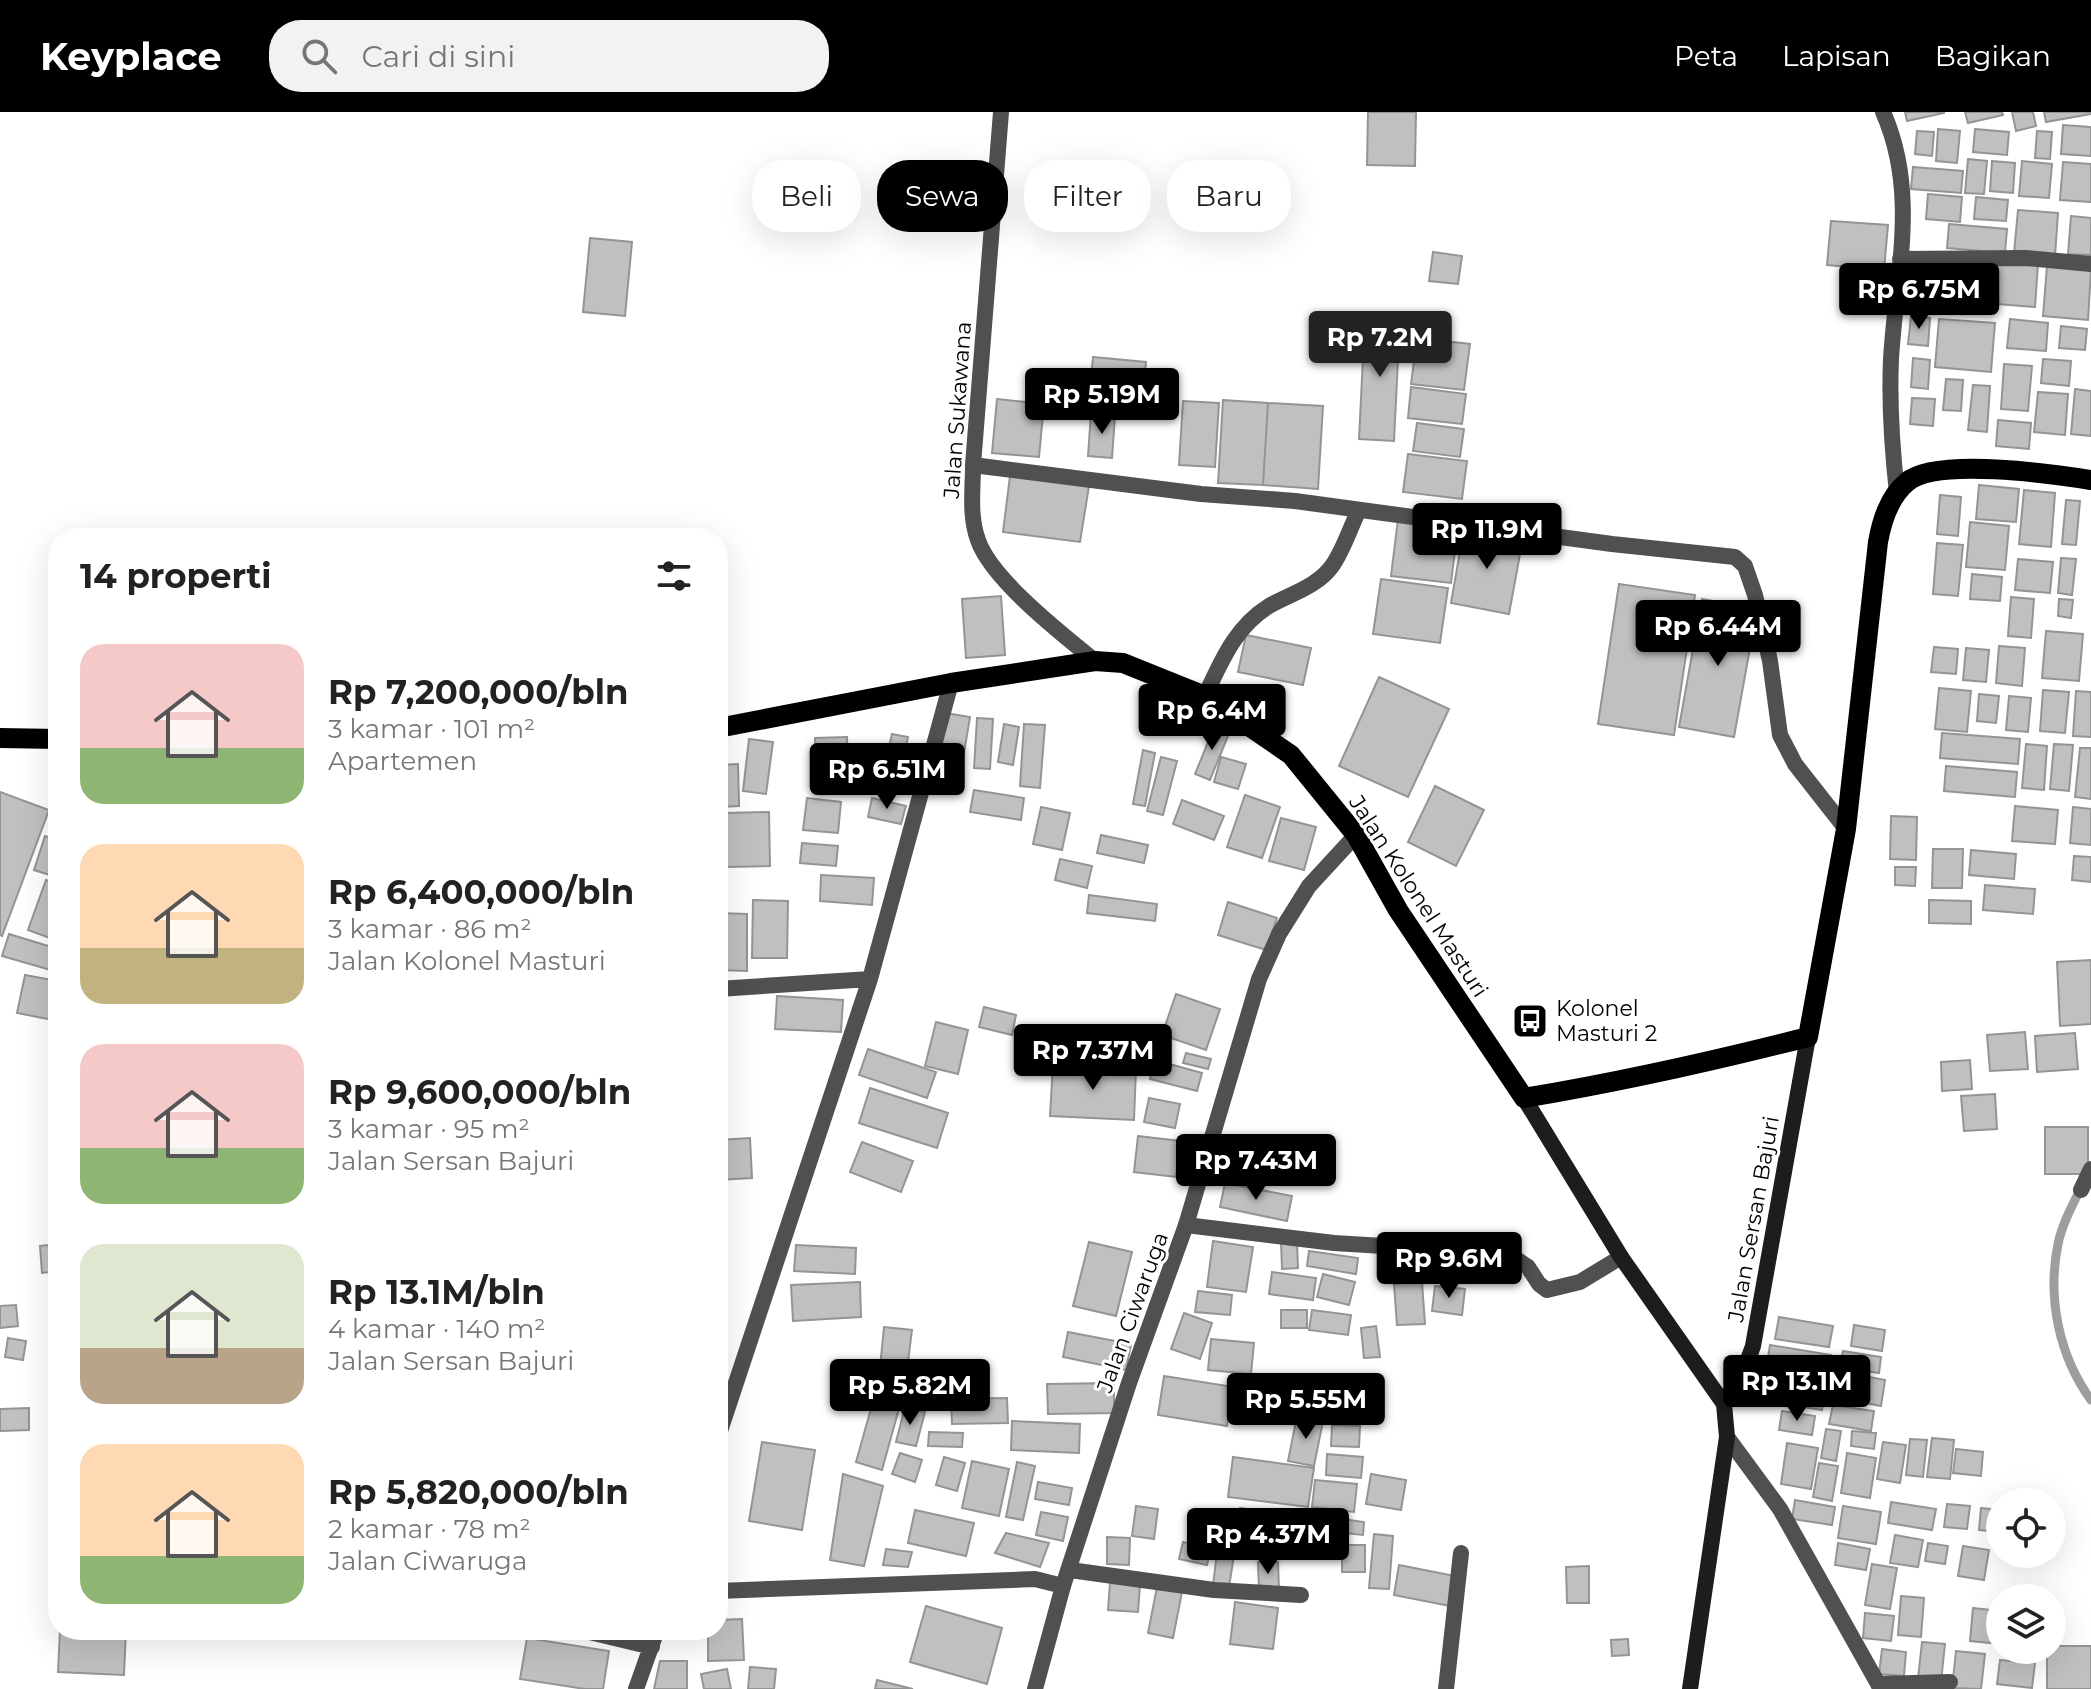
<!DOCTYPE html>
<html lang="id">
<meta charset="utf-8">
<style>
body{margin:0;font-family:Montserrat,sans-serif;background:#f2f2f2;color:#222;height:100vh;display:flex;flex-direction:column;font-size:30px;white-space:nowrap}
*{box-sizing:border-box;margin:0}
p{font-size:26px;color:#767676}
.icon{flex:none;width:44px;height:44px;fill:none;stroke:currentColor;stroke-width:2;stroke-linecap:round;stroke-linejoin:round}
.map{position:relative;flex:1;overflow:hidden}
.drawer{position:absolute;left:48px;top:416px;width:680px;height:1112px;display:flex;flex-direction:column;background:#fff;border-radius:32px;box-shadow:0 8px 32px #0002}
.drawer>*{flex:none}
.banner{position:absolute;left:752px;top:48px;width:760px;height:72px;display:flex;gap:16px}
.controls{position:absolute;left:1986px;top:1376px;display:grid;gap:16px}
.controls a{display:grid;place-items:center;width:80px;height:80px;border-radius:50%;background:#fff;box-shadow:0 8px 32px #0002;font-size:40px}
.price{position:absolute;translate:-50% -68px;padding:0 18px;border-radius:8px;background:#000;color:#fff;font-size:26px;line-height:52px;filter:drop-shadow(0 2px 4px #0008)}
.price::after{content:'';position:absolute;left:50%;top:48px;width:24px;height:18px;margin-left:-12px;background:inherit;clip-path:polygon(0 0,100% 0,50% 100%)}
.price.selected{background:#222;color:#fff}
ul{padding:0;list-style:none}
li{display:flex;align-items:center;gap:24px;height:200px;padding:0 32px}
li span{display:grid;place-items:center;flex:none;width:224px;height:160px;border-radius:24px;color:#555}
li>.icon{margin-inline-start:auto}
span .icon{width:96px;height:96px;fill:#fffc;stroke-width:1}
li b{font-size:34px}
h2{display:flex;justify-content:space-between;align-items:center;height:96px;padding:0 32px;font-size:34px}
.tag{padding:0 28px;border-radius:32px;background:#fff;box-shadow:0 8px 32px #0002;font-size:28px;line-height:72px}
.tag.selected{background:#000;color:#fff}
header{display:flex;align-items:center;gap:48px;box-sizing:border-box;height:112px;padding:0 40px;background:#000;color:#fff}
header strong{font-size:38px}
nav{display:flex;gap:44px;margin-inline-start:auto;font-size:28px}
.search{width:560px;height:72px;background:#f2f2f2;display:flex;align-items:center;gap:20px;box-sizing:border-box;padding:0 28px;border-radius:32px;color:#767676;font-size:30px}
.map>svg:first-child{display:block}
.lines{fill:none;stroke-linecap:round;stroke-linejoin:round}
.stream{stroke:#9e9e9e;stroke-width:9}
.building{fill:#c0c0c0;stroke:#949494;stroke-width:2}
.minor{stroke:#505050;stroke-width:16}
.tertiary{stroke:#505050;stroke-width:16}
.secondary{stroke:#1d1d1d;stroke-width:16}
.primary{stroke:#000;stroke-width:20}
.labels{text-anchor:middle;stroke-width:6;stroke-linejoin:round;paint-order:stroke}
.street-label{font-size:22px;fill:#000;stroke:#fff}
.poi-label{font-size:22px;fill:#000;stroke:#fff;text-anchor:start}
</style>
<header>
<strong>Keyplace</strong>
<div class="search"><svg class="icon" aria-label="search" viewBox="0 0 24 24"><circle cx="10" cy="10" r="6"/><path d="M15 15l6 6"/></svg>Cari di sini</div>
<nav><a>Peta</a><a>Lapisan</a><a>Bagikan</a></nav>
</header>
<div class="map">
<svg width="2091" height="1577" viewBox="0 0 2091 1577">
<rect width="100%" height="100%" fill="#fff"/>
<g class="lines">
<path class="stream" d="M2082,1074C2073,1092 2062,1112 2058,1132C2047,1186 2059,1244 2091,1288"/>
</g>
<path class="building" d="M1368,0H1416L1415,54L1367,53Z
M1905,0H1944V1L1907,9Z
M1965,0H2002L2003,3L1968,11Z
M2012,0H2033L2036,14L2016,19Z
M2044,0H2091V2L2046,10Z
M2063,13L2091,15V44L2061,42Z
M1938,17L1960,19L1957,51L1936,49Z
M1975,17L2009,20L2007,43L1973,40Z
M1917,19L1934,20L1932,44L1915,42Z
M2037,19L2052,20L2050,47L2035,46Z
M1968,47L1987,49L1984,82L1965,81Z
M1992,49L2015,51L2013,81L1990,79Z
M2022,49L2052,52L2049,86L2019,84Z
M2063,50L2091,52V90L2060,88Z
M1913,55L1963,59L1961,81L1911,77Z
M1928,82L1962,85L1960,110L1926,107Z
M1976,85L2008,88L2006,109L1974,107Z
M2018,98L2058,101L2055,144L2014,141Z
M2071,104L2091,106V143L2068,142Z
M1831,109L1888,113L1884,158L1827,153Z
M1949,112L2007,117L2005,141L1947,136Z
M590,126L632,130L625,204L583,200Z
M1433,140L1462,144L1458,172L1429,169Z
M1989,148L2038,152L2035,195L1985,191Z
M1941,151L1981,154L1978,190L1938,186Z
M2047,154L2091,158L2088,208L2043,204Z
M1911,205L1930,206L1928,234L1908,232Z
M1365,206L1400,207L1394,329L1359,327Z
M1939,207L1995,211L1991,260L1935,255Z
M2010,207L2048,211L2046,239L2007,236Z
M2061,214L2087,217L2085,238L2059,236Z
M1417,226L1470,232L1464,278L1411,272Z
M1093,245L1146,250L1142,292L1089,287Z
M1913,246L1930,248L1928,277L1911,275Z
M2043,247L2071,249L2069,274L2041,271Z
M2004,252L2032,254L2028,299L2001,297Z
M1946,267L1963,268L1961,299L1943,298Z
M1973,273L1990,274L1987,320L1968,318Z
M1411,275L1466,282L1462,312L1408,306Z
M2075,277L2091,279V324L2071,322Z
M2038,280L2068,282L2065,323L2034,320Z
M1912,286L1935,287L1933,314L1910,312Z
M997,287L1044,292L1039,345L992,341Z
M1223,288L1268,291L1263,373L1218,371Z
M1183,289L1219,291L1215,355L1179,353Z
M1268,291L1323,294L1318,377L1263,373Z
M1091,302L1115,304L1112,346L1088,344Z
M1998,308L2031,311L2029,337L1996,334Z
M1417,311L1464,317L1460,345L1413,339Z
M1408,342L1467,349L1462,387L1403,380Z
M1010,364L1089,374L1080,430L1003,420Z
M1979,373L2019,377L2016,410L1976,407Z
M2024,378L2055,381L2051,435L2019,432Z
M1940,383L1961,385L1958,424L1937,422Z
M2066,388L2080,389L2076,433L2062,432Z
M1398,407L1458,415L1451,471L1391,464Z
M1970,410L2009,414L2005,458L1966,455Z
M1464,416L1523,426L1509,502L1451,491Z
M1937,431L1963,433L1958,484L1933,482Z
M2061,446L2076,447L2072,483L2058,481Z
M2018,447L2053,450L2050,481L2015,478Z
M1972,462L2002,465L2000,489L1970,487Z
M1381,467L1448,476L1440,531L1373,522Z
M1619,472L1695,483L1674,623L1598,612Z
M1001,484L1005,543L966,546L962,487Z
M2011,485L2034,487L2031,526L2008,524Z
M1702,487L1757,497L1734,625L1679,615Z
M2059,487L2073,488L2071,506L2058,504Z
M2046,519L2083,522L2079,569L2042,566Z
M1246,523L1311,536L1303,573L1238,560Z
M1999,534L2025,536L2022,574L1996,571Z
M1934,535L1958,537L1956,562L1931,560Z
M1966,536L1989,538L1986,570L1963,568Z
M1379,565L1449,597L1408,685L1339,654Z
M1939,576L1971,579L1967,620L1935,617Z
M2043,578L2069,580L2065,621L2040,619Z
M2076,579L2091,580V625L2073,624Z
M1979,582L1999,584L1996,611L1977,609Z
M2009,584L2031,586L2028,620L2006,618Z
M946,601L970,605L961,659L937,655Z
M977,606L993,607L990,657L974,656Z
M1004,612L1019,615L1013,653L998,650Z
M1024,612L1045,613L1040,676L1020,674Z
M1215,613L1230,619L1210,668L1195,662Z
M1942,621L2020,627L2018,652L1940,646Z
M892,622L908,625L897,676L880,672Z
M847,625L848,666L817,667L815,626Z
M749,627L773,630L766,682L743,679Z
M2026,632L2047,634L2044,678L2022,676Z
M2054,632L2073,633L2069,679L2050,677Z
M2080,636H2091V687L2075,685Z
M1143,638L1155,641L1145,694L1133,692Z
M1161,645L1177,649L1163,703L1147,699Z
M1221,645L1246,652L1238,677L1214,670Z
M738,652L739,694L720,695L719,653Z
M1946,654L2017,660L2015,685L1944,679Z
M1435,674L1484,698L1456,754L1408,730Z
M974,678L1024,686L1021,708L970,700Z
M0,680L49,698L2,824L0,823Z
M1245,683L1280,695L1262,746L1227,735Z
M807,686L841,690L838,721L803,718Z
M872,686L906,694L901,712L868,705Z
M1182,688L1224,704L1214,728L1173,712Z
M2015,694L2058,698L2055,732L2012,729Z
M1041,695L1070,701L1062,738L1033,732Z
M2073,695L2091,697V733L2070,731Z
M769,700L770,754L727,755L726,701Z
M1891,704L1917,705L1916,748L1890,747Z
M1281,706L1316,715L1304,758L1269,749Z
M1101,723L1148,733L1144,751L1097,741Z
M45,724L58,728L56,765L34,758Z
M802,731L838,734L836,754L800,751Z
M1933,737H1963L1962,776H1932Z
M1971,738L2016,742L2014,767L1969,763Z
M2074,744L2091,745V770L2072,768Z
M1060,747L1092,754L1087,776L1055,768Z
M1895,755H1916L1915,774L1895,773Z
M821,763L874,766L872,793L820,789Z
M46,768L58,772V819L55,828L28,818Z
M1985,773L2035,777L2033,802L1983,798Z
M1089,783L1157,792L1155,809L1087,801Z
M753,788L788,789L787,846H752Z
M1929,788L1971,789V812L1929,811Z
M1228,790L1277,806L1266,838L1218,823Z
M718,801L747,802V859L718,858Z
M9,822L58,837L54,859L2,844Z
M2091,848V912L2060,914L2057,850Z
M25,863L58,869V909L17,901Z
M1176,882L1220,897L1206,938L1162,923Z
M777,884L843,888L841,920L775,917Z
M984,895L1016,903L1012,923L979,915Z
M936,910L968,918L958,962L925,954Z
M2025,920L2028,957L1990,959L1987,923Z
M2075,921L2078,957L2037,960L2035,924Z
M868,937L936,960L927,986L859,963Z
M1186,941L1211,947L1208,957L1183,951Z
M1155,948L1202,961L1197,979L1150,967Z
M1970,948L1972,977L1942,979L1941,950Z
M1053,952L1136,956L1134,1008L1050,1004Z
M870,976L948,1001L937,1036L859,1011Z
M1995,982L1997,1017L1964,1019L1961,984Z
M1149,986L1180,992L1175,1016L1144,1010Z
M2045,1015H2088V1062H2045Z
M1138,1024L1180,1029L1176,1065L1134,1060Z
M750,1026L752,1066L718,1068V1028Z
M862,1030L913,1049L901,1080L850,1060Z
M1225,1071L1292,1084L1287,1109L1220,1095Z
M1213,1129L1253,1135L1246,1180L1207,1175Z
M1089,1130L1132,1140L1116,1204L1073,1194Z
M1281,1130H1297L1298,1156L1282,1157Z
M58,1132V1159L42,1161L40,1134Z
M796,1133L856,1136L855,1162L794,1159Z
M1309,1139L1358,1146L1356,1162L1307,1154Z
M1272,1160L1316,1166L1313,1188L1269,1182Z
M1323,1162L1355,1170L1349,1193L1317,1185Z
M860,1170L861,1205L793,1209L791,1173Z
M1422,1170L1425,1212L1397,1213L1394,1172Z
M1435,1174L1465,1177L1462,1203L1432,1199Z
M1198,1179L1232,1183L1230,1203L1195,1200Z
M16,1193L18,1214L0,1216V1194Z
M1281,1198H1307V1216H1281Z
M1312,1198L1351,1203L1348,1223L1309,1218Z
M1184,1201L1212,1211L1200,1247L1171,1237Z
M1779,1205L1833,1214L1829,1235L1775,1227Z
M1854,1213L1885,1218L1882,1239L1851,1234Z
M1376,1214L1380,1245L1364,1246L1361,1216Z
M884,1215L912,1218L907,1258L880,1255Z
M1068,1220L1131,1232L1126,1258L1063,1245Z
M8,1226L26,1229L23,1248L5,1245Z
M1211,1227L1254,1231L1251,1262L1208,1258Z
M1770,1233L1831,1243L1822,1298L1761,1288Z
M1843,1239L1881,1245L1879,1261L1840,1255Z
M1164,1264L1234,1275L1227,1314L1158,1303Z
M1840,1264L1863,1267L1859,1292L1836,1288Z
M1869,1265L1885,1268L1881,1294L1865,1291Z
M1114,1271V1301L1048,1302L1047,1272Z
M1249,1271L1278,1278L1270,1307L1241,1300Z
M1306,1277L1330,1278L1329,1292L1305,1291Z
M874,1286L900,1293L882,1358L856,1350Z
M1007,1286L1008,1311L952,1312L951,1287Z
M1833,1293L1874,1299L1871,1319L1829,1312Z
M905,1295L925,1300L916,1334L896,1330Z
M29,1296V1318L0,1319V1297Z
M1782,1299L1815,1304L1812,1323L1779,1318Z
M1297,1304L1323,1309L1314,1354L1288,1349Z
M1012,1309L1080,1312L1079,1341L1011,1338Z
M1332,1313L1360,1314L1359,1335L1331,1334Z
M1826,1317L1841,1319L1836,1349L1821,1346Z
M1852,1319L1876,1321L1874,1337L1851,1334Z
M929,1320L963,1321L962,1335L928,1334Z
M1932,1326L1954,1328L1950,1367L1927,1365Z
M1910,1327L1927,1328L1923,1365L1906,1363Z
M762,1330L815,1338L802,1418L749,1409Z
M1883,1330L1906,1333L1900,1371L1877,1367Z
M1787,1331L1818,1336L1811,1377L1781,1372Z
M1956,1337L1983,1340L1981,1364L1953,1361Z
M900,1341L922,1348L915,1370L892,1362Z
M1847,1341L1876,1346L1870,1386L1841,1381Z
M1327,1342L1363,1345L1361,1366L1326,1363Z
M944,1345L965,1351L957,1379L936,1373Z
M1233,1345L1314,1356L1308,1395L1228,1385Z
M972,1349L1009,1357L999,1404L962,1396Z
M1017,1350L1035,1354L1023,1408L1006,1405Z
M1819,1351L1838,1354L1832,1389L1813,1385Z
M843,1362L883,1374L864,1454L830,1448Z
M1371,1362L1406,1368L1401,1398L1366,1392Z
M1315,1368L1357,1372L1354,1400L1312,1395Z
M1038,1370L1072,1376L1069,1393L1035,1387Z
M1795,1388L1835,1395L1832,1413L1792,1407Z
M1891,1390L1936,1397L1932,1418L1888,1411Z
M1947,1392L1970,1394L1967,1417L1944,1415Z
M1136,1394L1158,1397L1154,1427L1132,1424Z
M1843,1394L1881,1400L1876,1432L1838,1426Z
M1240,1396L1280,1402L1274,1446L1234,1440Z
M1981,1396L2000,1398V1420L1979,1418Z
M915,1398L974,1411L966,1444L908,1431Z
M1041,1400L1068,1405L1063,1429L1036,1423Z
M1328,1405L1364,1410L1363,1423L1326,1419Z
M1294,1412L1313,1417L1306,1439L1288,1434Z
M1006,1421L1049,1431L1040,1455L995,1441Z
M1374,1422L1393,1424L1389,1477L1369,1476Z
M1895,1423L1923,1428L1918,1455L1890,1451Z
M1107,1425L1130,1426L1129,1453L1107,1452Z
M1183,1430L1211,1435L1207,1453L1179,1447Z
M1838,1431L1870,1437L1866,1458L1835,1453Z
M1928,1431L1948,1434L1945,1452L1925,1449Z
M1342,1433H1365V1460H1342Z
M1963,1434L1989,1438L1984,1468L1958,1464Z
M886,1437L912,1440L908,1455L883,1453Z
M1217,1441L1234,1443L1229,1475L1213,1473Z
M1258,1450H1278L1279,1478L1259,1479Z
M1872,1452L1897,1456L1890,1497L1865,1493Z
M1399,1453L1455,1464L1450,1494L1394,1483Z
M1589,1454V1491H1567L1566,1455Z
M1110,1471L1140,1473L1138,1500L1108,1498Z
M1157,1475L1182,1480L1173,1526L1148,1521Z
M1901,1484L1924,1486L1921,1525L1898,1523Z
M1235,1490L1278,1496L1273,1537L1230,1532Z
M926,1494L1002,1516L987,1572L910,1550Z
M1973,1496L2000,1499V1532L1970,1529Z
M1865,1501L1894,1504L1891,1529L1863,1526Z
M742,1507L744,1548L708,1549V1518H718V1508Z
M60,1518H126L124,1563L58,1560Z
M527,1526L609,1539L603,1577H585L520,1567Z
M1628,1527L1629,1543L1612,1544L1611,1528Z
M1922,1530L1945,1532L1941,1570L1918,1567Z
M2052,1534H2091V1577H2047V1538H2052Z
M1882,1537L1906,1540L1904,1564L1879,1562Z
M1956,1539L1985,1542L1981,1577L1952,1576Z
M2000,1548L2035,1551L2032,1576L1997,1572Z
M660,1549H687V1577H654Z
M750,1555L776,1557L774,1577H748Z
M727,1557L731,1577H704L701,1562Z
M877,1568L913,1577H875Z"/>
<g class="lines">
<path class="minor" d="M1001,0L973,353C973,377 969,404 978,428C991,467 1062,522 1095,549
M1883,0C1919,81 1896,162 1891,247C1889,292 1892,336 1897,381
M1900,147L2026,146L2091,152
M973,353L1201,382L1295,389L1612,432L1735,445L1745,454L1755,483L1770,549L1780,623L1795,652L1846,717
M1205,584C1221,550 1235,515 1269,494C1290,482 1317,475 1332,454C1343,439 1350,416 1359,398
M718,877L870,867
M2081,1078L2091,1057
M1186,1113L1334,1131L1482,1140L1516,1147L1528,1155L1539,1172L1547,1178L1580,1170L1621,1145
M718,1325L870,867L951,571
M1727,1325L1780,1397L1881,1577
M1070,1458L1214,1478L1301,1483
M718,1479L1035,1467L1063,1474
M346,1518H347
M581,1518L652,1535
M1878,1572L1950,1570
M636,1577L657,1518
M1446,1577L1461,1441"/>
<path class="tertiary" d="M1035,1577L1063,1474L1129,1271L1186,1113L1259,867L1279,822L1309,774L1356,723"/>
<path class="secondary" d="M1524,986L1621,1145L1724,1292L1727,1325L1690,1577
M1724,1292L1745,1256L1753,1234L1808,925"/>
<path class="primary" d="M718,616L951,571L1095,549L1123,551L1205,584L1291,643L1356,723L1398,798L1524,986C1620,970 1714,949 1808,925L1846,717L1878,430C1882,408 1889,385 1907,370C1936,345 2052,362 2091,368
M0,626L58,627"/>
</g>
<defs>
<symbol id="bus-square" viewBox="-11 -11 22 22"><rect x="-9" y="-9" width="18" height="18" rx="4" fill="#000" stroke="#fff"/><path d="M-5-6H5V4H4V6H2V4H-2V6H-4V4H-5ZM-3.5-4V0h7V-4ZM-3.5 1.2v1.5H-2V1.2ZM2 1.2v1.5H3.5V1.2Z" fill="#fff"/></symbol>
</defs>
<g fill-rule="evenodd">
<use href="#bus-square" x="1510" y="889" width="40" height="40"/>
</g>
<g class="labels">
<g class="street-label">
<text transform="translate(957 298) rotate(-86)" y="8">Jalan Sukawana</text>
<text transform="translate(1419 784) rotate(57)" y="8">Jalan Kolonel Masturi</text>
<text transform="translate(1753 1107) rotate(-80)" y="8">Jalan Sersan Bajuri</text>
<text transform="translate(1132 1200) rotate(-70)" y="8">Jalan Ciwaruga</text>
</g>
<g class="poi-label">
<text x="1556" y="904">Kolonel<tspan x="1556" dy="25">Masturi 2</tspan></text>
</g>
</g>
</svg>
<div class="controls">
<a><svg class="icon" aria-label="locate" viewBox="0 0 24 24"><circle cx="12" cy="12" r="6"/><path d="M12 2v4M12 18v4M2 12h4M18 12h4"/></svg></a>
<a><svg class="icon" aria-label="layers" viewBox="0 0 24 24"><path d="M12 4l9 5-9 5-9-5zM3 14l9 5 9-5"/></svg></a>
</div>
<b class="price" style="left:1919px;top:219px">Rp 6.75M</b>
<b class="price selected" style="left:1380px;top:267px">Rp 7.2M</b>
<b class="price" style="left:1102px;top:324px">Rp 5.19M</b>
<b class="price" style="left:1487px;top:459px">Rp 11.9M</b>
<b class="price" style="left:1718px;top:556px">Rp 6.44M</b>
<b class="price" style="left:1212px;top:640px">Rp 6.4M</b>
<b class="price" style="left:887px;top:699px">Rp 6.51M</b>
<b class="price" style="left:1093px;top:980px">Rp 7.37M</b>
<b class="price" style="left:1256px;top:1090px">Rp 7.43M</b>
<b class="price" style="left:1449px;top:1188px">Rp 9.6M</b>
<b class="price" style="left:1797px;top:1311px">Rp 13.1M</b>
<b class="price" style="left:910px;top:1315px">Rp 5.82M</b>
<b class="price" style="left:1306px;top:1329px">Rp 5.55M</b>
<b class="price" style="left:1268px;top:1464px">Rp 4.37M</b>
<div class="banner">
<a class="tag">Beli</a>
<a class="tag selected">Sewa</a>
<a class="tag">Filter</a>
<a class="tag">Baru</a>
</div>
<section class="drawer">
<h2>14 properti<svg class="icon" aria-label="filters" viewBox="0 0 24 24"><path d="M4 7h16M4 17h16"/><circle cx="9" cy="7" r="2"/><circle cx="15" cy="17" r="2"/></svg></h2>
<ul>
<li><span style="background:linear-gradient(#f6c9c9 65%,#8fb573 0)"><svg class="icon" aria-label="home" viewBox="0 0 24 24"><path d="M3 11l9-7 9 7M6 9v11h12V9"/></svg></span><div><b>Rp 7,200,000/bln</b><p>3 kamar · 101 m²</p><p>Apartemen</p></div></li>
<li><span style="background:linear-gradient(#ffd9b3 65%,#c2b280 0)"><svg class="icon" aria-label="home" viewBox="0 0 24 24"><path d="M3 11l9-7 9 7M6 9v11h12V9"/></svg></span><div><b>Rp 6,400,000/bln</b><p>3 kamar · 86 m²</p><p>Jalan Kolonel Masturi</p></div></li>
<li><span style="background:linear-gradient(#f6c9c9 65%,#8fb573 0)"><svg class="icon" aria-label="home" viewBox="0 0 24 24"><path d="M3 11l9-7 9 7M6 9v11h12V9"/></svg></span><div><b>Rp 9,600,000/bln</b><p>3 kamar · 95 m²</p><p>Jalan Sersan Bajuri</p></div></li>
<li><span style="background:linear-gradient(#dfe7d0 65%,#b9a48a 0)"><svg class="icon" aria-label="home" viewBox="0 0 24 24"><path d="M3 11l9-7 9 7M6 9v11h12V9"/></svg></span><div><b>Rp 13.1M/bln</b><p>4 kamar · 140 m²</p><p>Jalan Sersan Bajuri</p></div></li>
<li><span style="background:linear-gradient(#ffd9b3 70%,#8fb573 0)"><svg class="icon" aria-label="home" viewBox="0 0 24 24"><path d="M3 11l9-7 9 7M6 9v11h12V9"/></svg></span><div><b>Rp 5,820,000/bln</b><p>2 kamar · 78 m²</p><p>Jalan Ciwaruga</p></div></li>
</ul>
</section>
</div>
